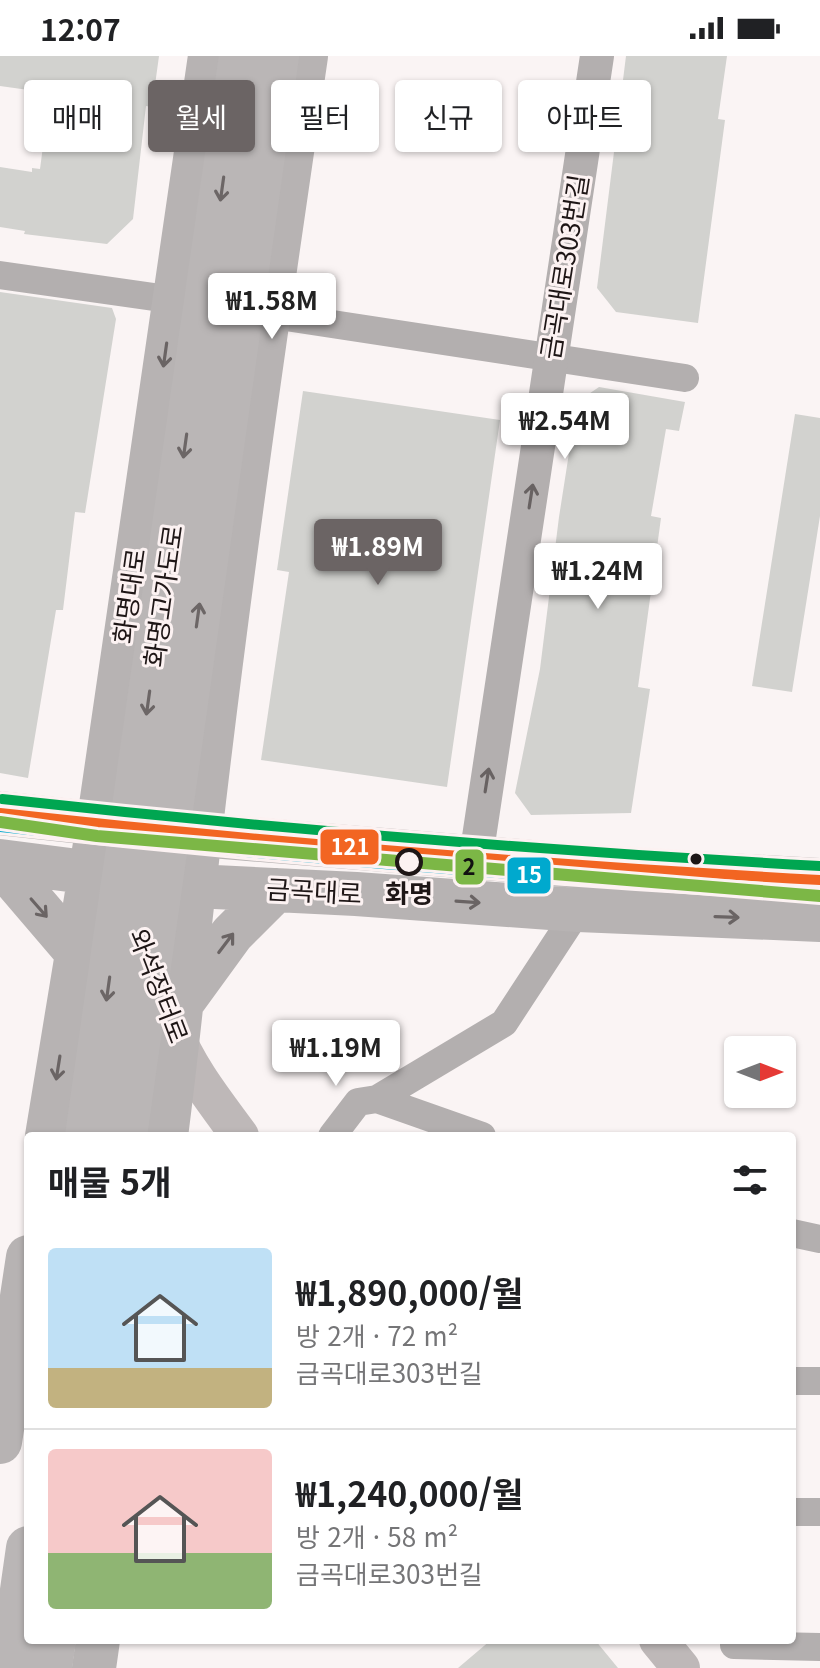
<!DOCTYPE html>
<html lang="ko">
<meta charset="utf-8">
<style>
body{margin:0;font-family:Georgia,"Noto Sans KR",serif;background:#f2f2f2;color:#202124;height:100vh;display:flex;flex-direction:column;font-size:30px;white-space:nowrap}
*{box-sizing:border-box;margin:0}
p{font-size:26px;color:#757577}
.icon{flex:none;width:44px;height:44px;fill:none;stroke:currentColor;stroke-width:2;stroke-linecap:round;stroke-linejoin:round}
.map{position:relative;flex:1;overflow:hidden}
.side{position:absolute;left:24px;top:1076px;width:772px;height:512px;display:flex;flex-direction:column;background:#fff;border-radius:8px;box-shadow:0 2px 6px #0004}
.side>*{flex:none}
.banner{position:absolute;left:24px;top:24px;width:772px;height:72px;display:flex;gap:16px}
.needle{width:52px;rotate:90deg}
.buttons{position:absolute;left:724px;top:980px;display:grid;gap:16px}
.buttons a{display:grid;place-items:center;width:72px;height:72px;border-radius:8px;background:#fff;box-shadow:0 2px 6px #0004;font-size:40px}
.price{position:absolute;translate:-50% -68px;padding:0 18px;border-radius:8px;background:#fff;color:#222;font-size:26px;line-height:52px;filter:drop-shadow(0 2px 4px #0008)}
.price::after{content:'';position:absolute;left:50%;top:48px;width:24px;height:18px;margin-left:-12px;background:inherit;clip-path:polygon(0 0,100% 0,50% 100%)}
.price.current{background:#6b6464;color:#fff}
ul{padding:0;list-style:none}
li{display:flex;align-items:center;gap:24px;height:200px;padding:0 24px}
li+li{border-top:2px solid #e0e0e0}
li span{display:grid;place-items:center;flex:none;width:224px;height:160px;border-radius:8px;color:#555}
li>.icon{margin-inline-start:auto}
span .icon{width:96px;height:96px;fill:#fffc;stroke-width:1}
li b{font-size:34px}
h2{display:flex;justify-content:space-between;align-items:center;height:96px;padding:0 24px;font-size:34px}
.tag{padding:0 28px;border-radius:8px;background:#fff;box-shadow:0 2px 6px #0004;font-size:28px;line-height:72px}
.tag.current{background:#6b6464;color:#fff}
.status{display:flex;justify-content:space-between;align-items:center;height:56px;padding:0 40px;background:#fff;direction:ltr}
.status svg{height:22px;fill:currentColor}
.map>svg:first-child{display:block}
.building{fill:#d2d2cf}
.lines{fill:none;stroke-linecap:round;stroke-linejoin:round}
.minor{stroke:#b3afaf;stroke-width:28}
.tertiary{stroke:#b3afaf;stroke-width:34}
.secondary{stroke:#beb8b8;stroke-width:38}
.primary{stroke:#b7b3b3;stroke-width:44}
.trunk{stroke:#bab6b6;stroke-width:44}
.bus-1-casing{stroke:#fcf2f2;stroke-width:16}
.bus-2-casing{stroke:#fcf2f2;stroke-width:16}
.bus-3-casing{stroke:#fcf2f2;stroke-width:16}
.bus-1{stroke:#f26522;stroke-width:10}
.bus-2{stroke:#00a9ce;stroke-width:10}
.bus-3{stroke:#00a651;stroke-width:10}
.metro-1-casing{stroke:#fcf2f2;stroke-width:18}
.metro-1{stroke:#7cb746;stroke-width:12}
.oneway{stroke:#6c6666}
.oneway2{stroke:#6a6464}
.oneway3{stroke:#686262}
.bus-dot{fill:#1e1616;stroke:#fcf2f2;stroke-width:3}
.stop-dot{fill:#fcf2f2;stroke:#1e1616;stroke-width:4}
.labels{text-anchor:middle;stroke-width:6;stroke-linejoin:round;paint-order:stroke}
.street-label{font-size:26px;fill:#1e1616;stroke:#fcf2f2}
.stop-label{font-size:26px;font-weight:bold;fill:#1e1616;stroke:#fcf2f2}
.line-badge{stroke:#fcf2f2;stroke-width:3}
.badge-label{font-size:22px;text-anchor:middle;font-weight:bold;fill:#fff}
.pale-badge-label{font-size:22px;text-anchor:middle;font-weight:bold;fill:#111}
</style>
<div class="status"><b>12:07</b><svg viewBox="0 0 49 12"><path d="M0 12V9h3v3zM5 12V6h3v6zM10 12V3h3v9zM15 12V0h3v12zM26 1h20v11H26zM47 4h2v5h-2z"/></svg></div>
<div class="map">
<svg width="820" height="1612" viewBox="0 0 820 1612">
<rect width="100%" height="100%" fill="#faf4f4"/>
<path class="building" d="M0,0H159L152,51L146,50L133,163L107,188L24,178L25,175L0,171V111L32,116V112L40,113L50,37L0,30Z
M626,0H727L718,63L725,64L698,267L616,256L597,232Z
M0,236L112,252L116,263L85,457L75,456L63,554H56L28,722L0,717Z
M599,331L685,346L679,375L666,373L651,460L661,462L638,631L650,633L631,757L531,759L515,737L540,613L559,461L577,346Z
M303,335L500,364L447,731L261,704L289,516L277,514Z
M795,358L820,362V460L792,636L752,630Z
M491,1584H595L618,1612H458Z"/>
<g class="lines">
<path class="minor" d="M0,219L189,246
M254,256L685,322
M332,1080L358,1046L377,1043
M482,1080L377,1043L504,967L578,854
M792,1177L820,1183
M792,1325H820
M792,1456H820
M734,1589L820,1591"/>
<path class="tertiary" d="M476,801L597,0"/>
<path class="secondary" d="M172,971C187,1011 215,1046 240,1080
M658,1584L681,1612"/>
<path class="primary" d="M0,757L200,779L618,813L820,824
M0,805L194,830L356,838L578,854L820,864
M0,807L77,897
M184,944L232,878L276,834
M47,1080L98,770L210,0
M166,1080C179,980 188,880 200,779C230,519 268,259 306,0
M0,1386L28,1201
M94,1612L98,1584"/>
<path class="trunk" d="M87,1080L241,0
M125,1080L277,0
M11,1612L28,1492
M50,1612L54,1584"/>
<defs>
<path id="bus-1" d="M0,757C273,787 546,809 820,824"/>
<path id="bus-2" d="M0,771C272,801 546,823 819,838"/>
<path id="bus-3" d="M2,743C274,773 547,795 820,810"/>
</defs>
<use href="#bus-1" class="bus-1-casing"/>
<use href="#bus-2" class="bus-2-casing"/>
<use href="#bus-3" class="bus-3-casing"/>
<use href="#bus-1" class="bus-1"/>
<use href="#bus-2" class="bus-2"/>
<use href="#bus-3" class="bus-3"/>
<defs>
<path id="metro-1" d="M0,766L97,780L820,840"/>
</defs>
<use href="#metro-1" class="metro-1-casing"/>
<use href="#metro-1" class="metro-1"/>
</g>
<defs><path id="oneway-shaft" d="M-6 0H5M1.5-3L5.5 0L1.5 3" fill="none" stroke-width="1.6" stroke-linecap="round" stroke-linejoin="round" transform="scale(2)"/></defs>
<g class="oneway">
<use href="#oneway-shaft" transform="translate(222 133) rotate(98)"/>
<use href="#oneway-shaft" transform="translate(185 390) rotate(98)"/>
<use href="#oneway-shaft" transform="translate(198 559) rotate(-82)"/>
<use href="#oneway-shaft" transform="translate(148 647) rotate(98)"/>
<use href="#oneway-shaft" transform="translate(108 933) rotate(98)"/>
</g>
<g class="oneway2">
<use href="#oneway-shaft" transform="translate(165 299) rotate(98)"/>
<use href="#oneway-shaft" transform="translate(468 846) rotate(4)"/>
<use href="#oneway-shaft" transform="translate(39 852) rotate(49)"/>
<use href="#oneway-shaft" transform="translate(727 861) rotate(2)"/>
<use href="#oneway-shaft" transform="translate(226 887) rotate(-53)"/>
<use href="#oneway-shaft" transform="translate(58 1012) rotate(99)"/>
</g>
<g class="oneway3">
<use href="#oneway-shaft" transform="translate(531 440) rotate(-81)"/>
<use href="#oneway-shaft" transform="translate(487 724) rotate(-81)"/>
</g>
<circle class="bus-dot" cx="696" cy="803" r="7"/>
<circle class="stop-dot" cx="409" cy="806" r="12"/>
<g class="labels">
<g class="street-label">
<text transform="translate(565 211) rotate(-81)" y="9">금곡대로303번길</text>
<text transform="translate(130 540) rotate(-82)" y="9">화명대로</text>
<text transform="translate(164 540) rotate(-82)" y="9">화명고가도로</text>
<text transform="translate(314 836) rotate(3)" y="9">금곡대로</text>
<text transform="translate(158 930) rotate(69)" y="9">와석장터로</text>
</g>
<g class="stop-label">
<text x="409" y="847">화명</text>
</g>
</g>
<g class="line-badge">
<rect x="319" y="772" width="61" height="38" rx="8" fill="#f26522"/>
<rect x="454" y="792" width="31" height="38" rx="8" fill="#7cb746"/>
<rect x="506" y="800" width="46" height="39" rx="8" fill="#00a9ce"/>
</g>
<g class="badge-label">
<text x="350" y="799">121</text>
<text x="529" y="827">15</text>
</g>
<g class="pale-badge-label">
<text x="469" y="819">2</text>
</g>
</svg>
<div class="buttons">
<a><svg class="needle" viewBox="-14 -14 28 28"><path d="M0-13l5 13h-10z" fill="#e53935"/><path d="M0 13l5-13h-10z" fill="#757577"/></svg></a>
</div>
<b class="price" style="left:272px;top:285px">₩1.58M</b>
<b class="price" style="left:565px;top:405px">₩2.54M</b>
<b class="price current" style="left:378px;top:531px">₩1.89M</b>
<b class="price" style="left:598px;top:555px">₩1.24M</b>
<b class="price" style="left:336px;top:1032px">₩1.19M</b>
<div class="banner">
<a class="tag">매매</a>
<a class="tag current">월세</a>
<a class="tag">필터</a>
<a class="tag">신규</a>
<a class="tag">아파트</a>
</div>
<section class="side">
<h2>매물 5개<svg class="icon" aria-label="filters" viewBox="0 0 24 24"><path d="M4 7h16M4 17h16"/><circle cx="9" cy="7" r="2"/><circle cx="15" cy="17" r="2"/></svg></h2>
<ul>
<li><span style="background:linear-gradient(#bfe0f5 75%,#c2b280 0)"><svg class="icon" aria-label="home" viewBox="0 0 24 24"><path d="M3 11l9-7 9 7M6 9v11h12V9"/></svg></span><div><b>₩1,890,000/월</b><p>방 2개 · 72 m²</p><p>금곡대로303번길</p></div></li>
<li><span style="background:linear-gradient(#f6c9c9 65%,#8fb573 0)"><svg class="icon" aria-label="home" viewBox="0 0 24 24"><path d="M3 11l9-7 9 7M6 9v11h12V9"/></svg></span><div><b>₩1,240,000/월</b><p>방 2개 · 58 m²</p><p>금곡대로303번길</p></div></li>
</ul>
</section>
</div>
